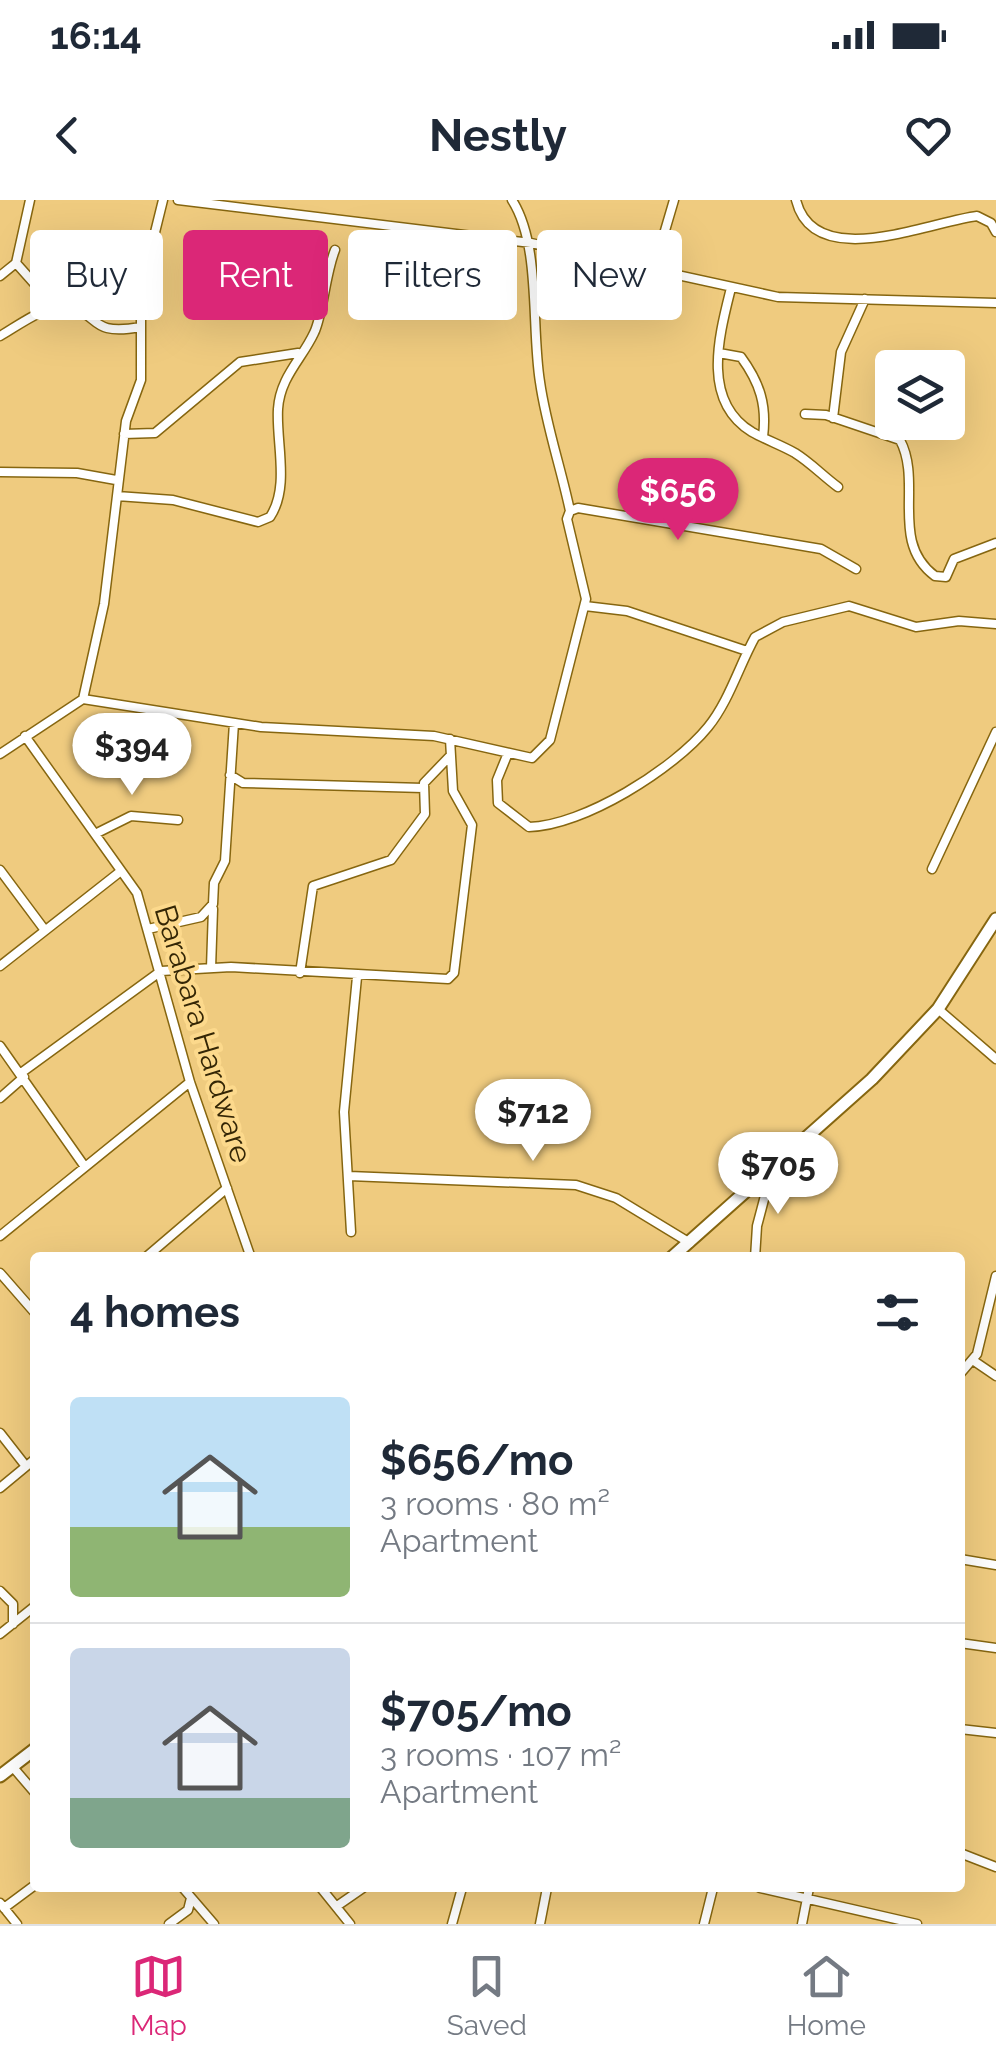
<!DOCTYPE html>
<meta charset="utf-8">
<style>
body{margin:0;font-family:Raleway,sans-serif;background:#f6f6f7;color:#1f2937;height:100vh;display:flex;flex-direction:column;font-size:38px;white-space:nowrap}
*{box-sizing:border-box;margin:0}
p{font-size:32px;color:#747a83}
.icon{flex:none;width:55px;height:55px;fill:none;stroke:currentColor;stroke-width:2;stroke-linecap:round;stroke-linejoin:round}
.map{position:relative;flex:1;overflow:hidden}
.sheet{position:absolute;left:30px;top:1052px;width:935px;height:640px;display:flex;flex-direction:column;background:#fff;border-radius:10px;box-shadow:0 10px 40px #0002}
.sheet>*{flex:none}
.top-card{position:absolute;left:30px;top:30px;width:938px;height:90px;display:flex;gap:20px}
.buttons{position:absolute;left:875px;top:150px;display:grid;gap:20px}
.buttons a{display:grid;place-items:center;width:90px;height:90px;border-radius:10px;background:#fff;box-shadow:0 10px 40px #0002;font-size:50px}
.price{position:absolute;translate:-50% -85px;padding:0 22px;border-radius:35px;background:#fff;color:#222;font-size:32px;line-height:65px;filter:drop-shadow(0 2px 5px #0008)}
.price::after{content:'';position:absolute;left:50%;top:60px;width:30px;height:22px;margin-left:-15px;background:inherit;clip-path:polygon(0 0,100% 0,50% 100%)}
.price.active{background:#db2777;color:#fff}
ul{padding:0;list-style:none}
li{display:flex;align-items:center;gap:30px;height:250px;padding:0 40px}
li+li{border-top:2px solid #e0e1e3}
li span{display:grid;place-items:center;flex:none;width:280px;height:200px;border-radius:10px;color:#555}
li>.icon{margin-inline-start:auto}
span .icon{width:120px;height:120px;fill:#fffc;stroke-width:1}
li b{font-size:42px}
h2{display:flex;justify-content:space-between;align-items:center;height:120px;padding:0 40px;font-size:42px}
.tag{padding:0 35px;border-radius:10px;background:#fff;box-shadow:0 10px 40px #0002;font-size:35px;line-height:90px}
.tag.active{background:#db2777;color:#fff}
.status{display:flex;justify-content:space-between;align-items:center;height:70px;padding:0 50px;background:#fff;direction:ltr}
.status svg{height:28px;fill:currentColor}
header{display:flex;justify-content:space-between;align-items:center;height:130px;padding:0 40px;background:#fff;font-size:45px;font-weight:700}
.tabs{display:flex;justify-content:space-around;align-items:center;height:140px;border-top:2px solid #e0e1e3;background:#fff;font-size:28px;color:#747a83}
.tabs a{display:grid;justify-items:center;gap:5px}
.tabs .active{color:#db2777}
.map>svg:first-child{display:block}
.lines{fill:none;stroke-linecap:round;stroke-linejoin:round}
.street-casing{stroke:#866610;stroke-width:11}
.secondary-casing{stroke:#866610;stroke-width:15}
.street{stroke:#fff;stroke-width:8}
.secondary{stroke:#fff;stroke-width:11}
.labels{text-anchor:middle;stroke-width:8;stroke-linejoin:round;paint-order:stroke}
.street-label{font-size:30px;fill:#342605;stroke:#fcd98c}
</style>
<div class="status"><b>16:14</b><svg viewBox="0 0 49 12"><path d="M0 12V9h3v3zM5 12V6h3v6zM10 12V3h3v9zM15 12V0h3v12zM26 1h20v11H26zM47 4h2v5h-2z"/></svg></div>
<header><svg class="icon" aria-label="back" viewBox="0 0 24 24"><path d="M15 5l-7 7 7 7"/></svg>Nestly<svg class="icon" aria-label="heart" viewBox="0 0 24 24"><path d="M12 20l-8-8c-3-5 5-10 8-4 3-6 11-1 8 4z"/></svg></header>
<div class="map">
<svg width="996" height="1724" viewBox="0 0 996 1724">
<rect width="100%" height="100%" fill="#efcb7f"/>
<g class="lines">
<defs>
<path id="street" d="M178,0L531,43L778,97L996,103
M512,0C541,45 531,127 540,182C546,225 561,268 570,311
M796,0C814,73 929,22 977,16L991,23L996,32
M16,63L56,108
M654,68L674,0
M0,76L16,63L30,0
M731,88C719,136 701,201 752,232C766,240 781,245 795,253C811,263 823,276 838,287
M0,136C18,126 44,105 66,107C101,112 87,137 140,127
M719,153L741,157C760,183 767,205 763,237
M805,214L826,215L900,240C923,283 889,342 935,376L946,377L954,359L996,343
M833,218L841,152L865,99
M124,234L155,233L240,162L298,153
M0,272L77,273L116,280
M117,296L173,300L258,322L270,317C290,287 276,243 278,209C280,177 302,159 314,133C323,115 325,75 335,50
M585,406L627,411L747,451
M83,499L104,404L126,221L141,180V89L163,0
M25,536L137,693L190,882L251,1058
M508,553L497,580L498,603L529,627C583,626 674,569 708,527C729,501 739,466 755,437L783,422L849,406L916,427L959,421L996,424
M0,554L83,499L261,527L434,536L532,558L550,540L586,399L567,319L570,311L578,308L821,349L856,369
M230,575L243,583L423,588
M97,633L131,616L178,620
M932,669L996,532
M0,670L44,729
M148,729L201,717L213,704L214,683L225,661L234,523
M0,766L121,671
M211,768L213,709
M300,773L313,686L391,660L425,614L424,583L449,557
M938,809L996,859
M0,846L85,967
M21,873L161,771L231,767L448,779L454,773L472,625L453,591L450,539
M0,898L24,877
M349,976L576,985L616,998L690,1043
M351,1032L344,912L357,777
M0,1036L190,882
M145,1058L227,988
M755,1058L757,1026L771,973
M0,1073L35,1113
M974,1161L996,1176
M960,1174L977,1154L996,1076
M0,1233L25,1265
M0,1288L35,1259
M960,1359L996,1365
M0,1391L13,1404V1424
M0,1434L35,1406
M960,1443L996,1448
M960,1529L996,1533
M12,1566L35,1593
M960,1653L996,1667
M183,1688L214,1724
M321,1688L350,1724
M760,1688L917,1724
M0,1703L17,1724
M337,1706L363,1688
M4,1708L35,1685
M169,1724L188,1710L191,1698
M452,1724L462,1688
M540,1724L547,1688
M704,1724L713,1688
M802,1724L809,1688"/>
<path id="secondary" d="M671,1058L872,879L938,809L996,719
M0,1576L35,1549"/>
</defs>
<use href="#street" class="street-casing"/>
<use href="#secondary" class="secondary-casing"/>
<use href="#street" class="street"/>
<use href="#secondary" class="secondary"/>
</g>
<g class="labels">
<g class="street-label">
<text transform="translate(203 834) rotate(73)" y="10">Barabara Hardware</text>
</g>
</g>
</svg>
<div class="buttons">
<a><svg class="icon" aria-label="layers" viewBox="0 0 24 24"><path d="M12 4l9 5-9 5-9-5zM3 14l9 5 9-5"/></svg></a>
</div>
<b class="price active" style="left:678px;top:343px">$656</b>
<b class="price" style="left:132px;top:598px">$394</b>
<b class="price" style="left:533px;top:964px">$712</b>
<b class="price" style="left:778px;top:1017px">$705</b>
<div class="top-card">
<a class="tag">Buy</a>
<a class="tag active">Rent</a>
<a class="tag">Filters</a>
<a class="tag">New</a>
</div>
<section class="sheet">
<h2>4 homes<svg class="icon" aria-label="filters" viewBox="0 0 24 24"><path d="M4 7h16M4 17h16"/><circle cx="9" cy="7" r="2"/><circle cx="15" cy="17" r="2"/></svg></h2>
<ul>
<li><span style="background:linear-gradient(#bfe0f5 65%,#8fb573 0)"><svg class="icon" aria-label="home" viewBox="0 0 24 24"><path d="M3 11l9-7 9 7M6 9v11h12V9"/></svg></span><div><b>$656/mo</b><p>3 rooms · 80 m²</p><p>Apartment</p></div></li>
<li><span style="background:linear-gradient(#c9d6e8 75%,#7fa58c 0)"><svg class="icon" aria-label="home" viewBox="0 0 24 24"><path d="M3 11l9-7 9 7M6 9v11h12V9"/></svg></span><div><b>$705/mo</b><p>3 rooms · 107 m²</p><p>Apartment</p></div></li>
</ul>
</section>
</div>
<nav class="tabs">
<a class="active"><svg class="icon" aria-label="map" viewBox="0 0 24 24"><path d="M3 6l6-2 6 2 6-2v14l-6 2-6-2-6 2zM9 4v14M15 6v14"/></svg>Map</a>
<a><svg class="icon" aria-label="saved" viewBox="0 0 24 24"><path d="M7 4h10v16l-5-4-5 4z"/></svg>Saved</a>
<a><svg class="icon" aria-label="home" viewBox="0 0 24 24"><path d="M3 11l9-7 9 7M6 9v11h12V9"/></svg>Home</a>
</nav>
